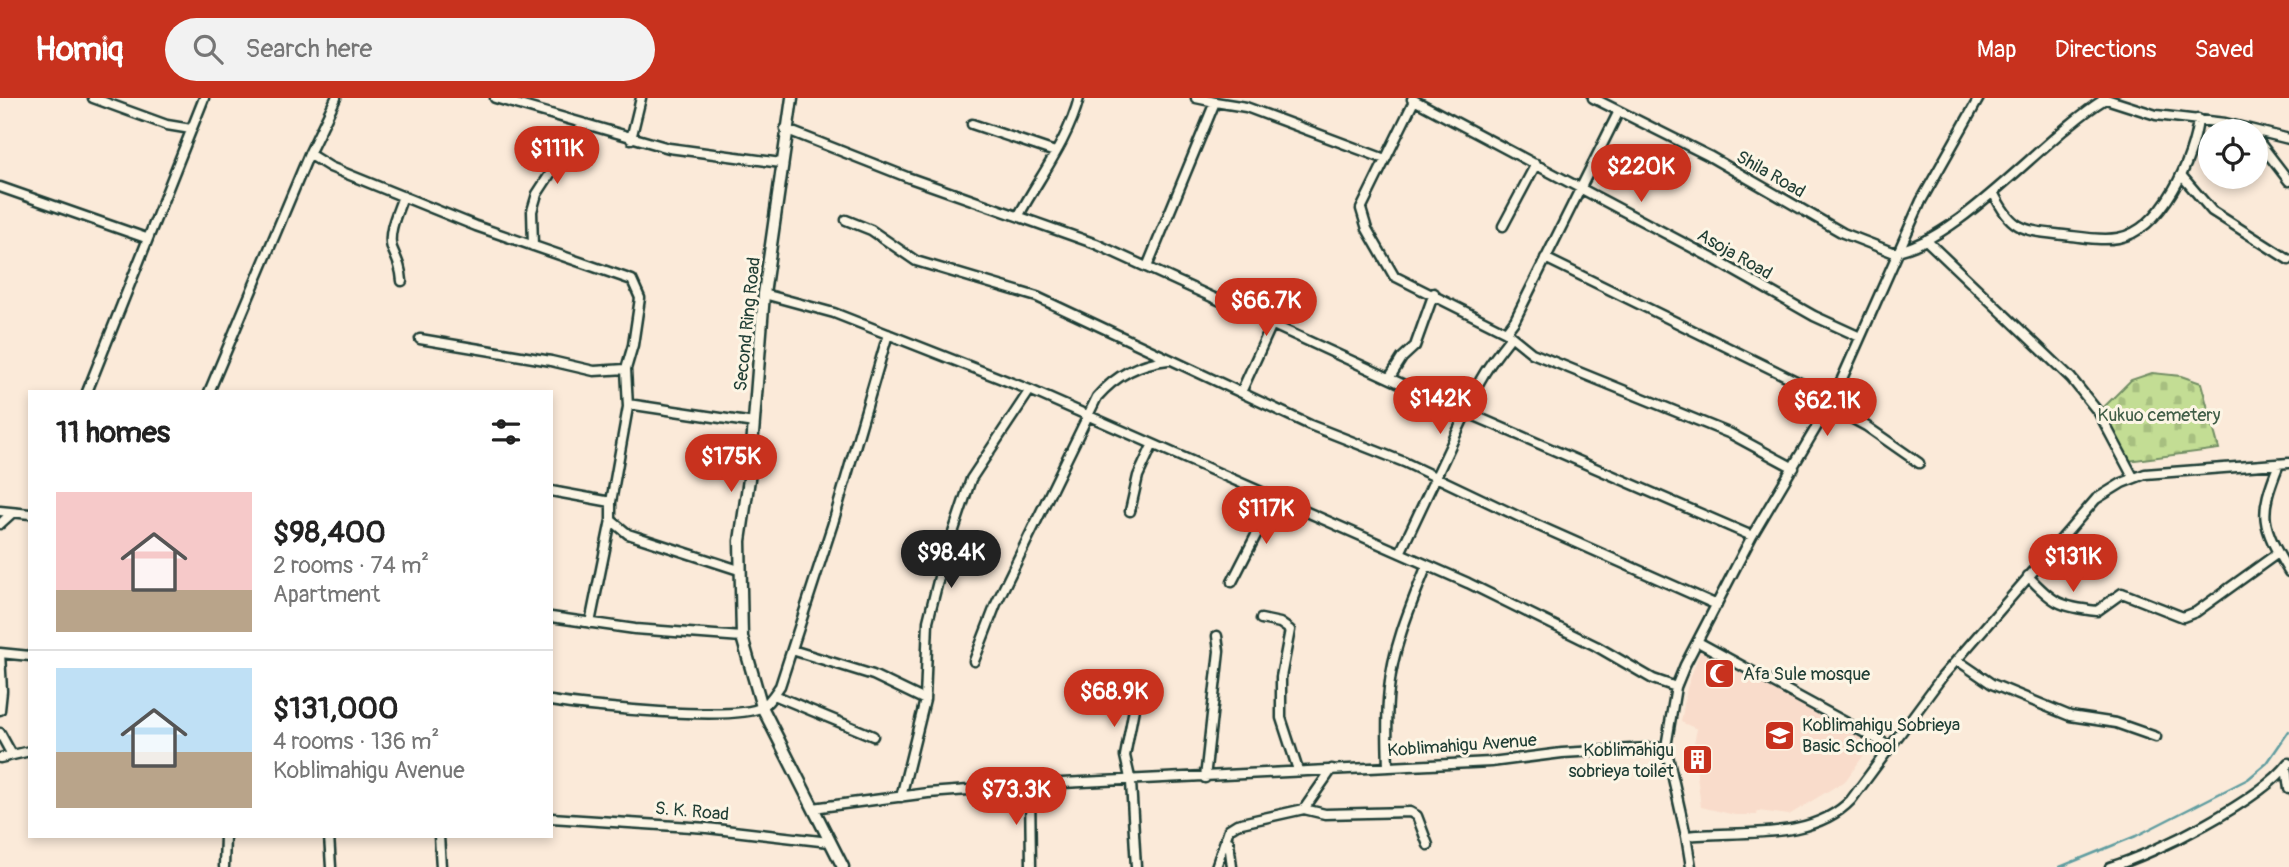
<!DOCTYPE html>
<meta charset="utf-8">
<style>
body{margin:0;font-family:Pangolin,sans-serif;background:#f2f2f2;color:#222;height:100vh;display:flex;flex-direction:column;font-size:26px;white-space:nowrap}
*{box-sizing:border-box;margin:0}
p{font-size:23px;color:#767676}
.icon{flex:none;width:38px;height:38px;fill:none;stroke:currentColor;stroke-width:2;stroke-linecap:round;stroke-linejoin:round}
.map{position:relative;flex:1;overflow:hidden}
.side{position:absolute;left:28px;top:292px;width:525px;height:448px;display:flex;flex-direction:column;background:#fff;border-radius:0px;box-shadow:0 4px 10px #0003}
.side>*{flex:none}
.controls{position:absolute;left:2198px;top:21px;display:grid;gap:14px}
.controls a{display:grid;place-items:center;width:70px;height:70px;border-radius:50%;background:#fff;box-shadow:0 4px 10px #0003;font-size:35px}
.price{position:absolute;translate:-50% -60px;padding:0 16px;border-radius:24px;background:#c8321e;color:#fff;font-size:23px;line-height:46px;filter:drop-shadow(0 2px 4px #0008)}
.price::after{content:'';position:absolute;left:50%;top:42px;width:21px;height:16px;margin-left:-10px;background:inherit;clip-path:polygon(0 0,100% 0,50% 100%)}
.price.on{background:#222;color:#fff}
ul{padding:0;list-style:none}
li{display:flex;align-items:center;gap:21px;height:175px;padding:0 28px}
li+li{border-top:2px solid #e0e0e0}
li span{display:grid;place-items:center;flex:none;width:196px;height:140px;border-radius:0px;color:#555}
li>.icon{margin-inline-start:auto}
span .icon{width:84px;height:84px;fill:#fffc;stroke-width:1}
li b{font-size:30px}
h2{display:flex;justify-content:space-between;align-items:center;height:84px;padding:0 28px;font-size:30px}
header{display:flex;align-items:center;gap:42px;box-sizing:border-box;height:98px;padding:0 35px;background:#c8321e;color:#fff}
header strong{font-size:33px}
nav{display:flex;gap:38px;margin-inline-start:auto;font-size:24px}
.search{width:490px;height:63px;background:#f2f2f2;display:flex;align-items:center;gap:18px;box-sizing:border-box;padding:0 24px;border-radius:38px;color:#767676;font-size:26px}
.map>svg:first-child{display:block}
.built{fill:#f9dccb}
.cemetery{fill:url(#cemetery-stones);stroke:#718d64;stroke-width:2}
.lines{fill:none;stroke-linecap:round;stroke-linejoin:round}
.stream{stroke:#609da0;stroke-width:2.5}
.minor-casing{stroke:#1f3d34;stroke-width:13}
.tertiary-casing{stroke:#1f3d34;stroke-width:15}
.minor{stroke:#fcf5e5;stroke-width:8}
.tertiary{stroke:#fcf5e5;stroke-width:10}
.labels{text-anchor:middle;stroke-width:6;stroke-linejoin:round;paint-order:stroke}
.street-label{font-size:18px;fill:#1f3d34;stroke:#fcf5e5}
.park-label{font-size:18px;fill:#405d47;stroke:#fcf5e5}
.poi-label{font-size:18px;fill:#1f3d34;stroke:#fcf5e5;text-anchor:start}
</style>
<header>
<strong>Homiq</strong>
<div class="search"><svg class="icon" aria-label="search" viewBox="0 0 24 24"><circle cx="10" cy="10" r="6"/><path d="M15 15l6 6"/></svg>Search here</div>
<nav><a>Map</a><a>Directions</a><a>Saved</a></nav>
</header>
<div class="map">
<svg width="2289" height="769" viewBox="0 0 2289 769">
<defs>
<pattern id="cemetery-stones" width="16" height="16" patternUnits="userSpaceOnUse" patternTransform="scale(1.75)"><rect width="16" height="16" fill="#c3dd94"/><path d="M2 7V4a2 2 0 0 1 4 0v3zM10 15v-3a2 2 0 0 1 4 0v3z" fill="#a7bf80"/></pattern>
</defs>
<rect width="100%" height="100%" fill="#fbead9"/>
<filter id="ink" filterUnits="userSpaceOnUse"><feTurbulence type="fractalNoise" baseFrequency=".0143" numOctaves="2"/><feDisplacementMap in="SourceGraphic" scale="14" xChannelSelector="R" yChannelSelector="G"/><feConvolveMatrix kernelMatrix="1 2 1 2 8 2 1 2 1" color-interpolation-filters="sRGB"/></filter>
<g filter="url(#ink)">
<path class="built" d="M1700,553L1749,575L1874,643L1846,682L1789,717L1758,713L1757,717H1735L1701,709L1696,669L1690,664L1697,631L1681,624L1687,590Z"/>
<path class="cemetery" d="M2152,275L2181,278L2201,285L2219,351L2128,363L2102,311L2131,282Z"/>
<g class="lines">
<path class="stream" d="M2060,769L2136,738L2248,681L2267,665L2289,633"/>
<defs>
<path id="minor" d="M93,0L167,27L191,31
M495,0L669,50L781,65
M1593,0L1709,58L1843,135L1892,154C1959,144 2044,38 2105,1
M2103,0L2156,17L2225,25L2289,41
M1412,1L1710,159L1814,218L1860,239
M1414,3L1361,111L1367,131L1394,178L1506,234L1532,255L1731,336L1794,370
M1215,4L1246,9L1385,61
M972,26L1055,54
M785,31L907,79L1096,146L1415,292L1752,438
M2256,40L2289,83
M631,41L641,0
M309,56L330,69L476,128L632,182L640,200L633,247L626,271L628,309L611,404
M2181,77L2212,113L2289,162
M0,89L146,140
M1993,94C2012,133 2022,132 2064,137C2081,139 2101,143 2118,140C2162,132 2194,61 2198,21
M1019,117C1040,78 1068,43 1079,0
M846,122L871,132L916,163L1037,199L1310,327L1404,364L1530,424L1717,507
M1503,128L1536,66
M1926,142L2071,280L2099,315L2133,379
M533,148L532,113L537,96L582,27
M1545,160L1833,301
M1147,169L1215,4L1196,0
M402,183C401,169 397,162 392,150C387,135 398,113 403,98
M764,196L834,215L1030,292L1468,485L1596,548L1653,581L1676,589
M1506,234L1515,222L1619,13
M420,241L551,263L594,273L626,271
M1390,279L1402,260L1415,248L1434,195
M1242,292L1272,226
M87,294L204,0
M209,294L309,56L336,0
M628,306L754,325
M1829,308L1866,328L1919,365
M2279,366C2258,418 2261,426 2289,474
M551,393L611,404V422L628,436L739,472
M0,413L30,416
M1130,413L1138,378L1152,348
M0,426L11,416
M1400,455L1467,313C1476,284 1491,264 1510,240
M2028,478C2053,505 2060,509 2097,513L2122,495L2183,519L2196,514L2278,455
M1232,484L1274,402
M551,519L635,531L742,539
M1261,521L1280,525L1290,532L1281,579V620L1298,672
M590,525L611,422
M1698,544L1891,649
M792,552L873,577L925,602
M1957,562L1992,586L2070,618L2116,625L2156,639
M974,563L996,506L1097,299C1116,277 1139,265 1168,262
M774,597L873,638
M551,603C585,609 737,624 762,609C769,605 775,595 780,588L833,425L888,236
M0,612L2,593L0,555L30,558
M0,635L11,655
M1666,649L1676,589L1685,567L1752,438L1833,301L1921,103L1979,0
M0,660L30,653
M1388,668C1387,643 1386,616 1389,591C1393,548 1411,507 1427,467
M2286,669L2289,691
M1205,680L1219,553L1217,538
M1030,689L1031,769
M901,699L925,602L928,523L941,471L971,381L1030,292
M813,710L928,695L1062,685L1491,664L1562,655L1666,649L1686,738C1739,732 1811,744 1851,702L1942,579L2096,401L2122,385L2145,376L2289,365
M1304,711L1332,671
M551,720L707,730L829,744
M329,738L331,769
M439,738L441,769
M1686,738L1691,769
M1229,744L1232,769
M224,769L225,738
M1136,769L1131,684L1125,658L1140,579
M1216,769L1229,731L1237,726L1304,711L1325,716L1410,714L1417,718L1428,747
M2110,769C2155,756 2261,702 2289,665"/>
<path id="tertiary" d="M792,0L764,196L750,374L740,443L742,539L762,609L843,769"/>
</defs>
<use href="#minor" class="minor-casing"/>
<use href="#tertiary" class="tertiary-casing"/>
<use href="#minor" class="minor"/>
<use href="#tertiary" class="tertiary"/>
</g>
</g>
<defs>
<symbol id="mosque-square" viewBox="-11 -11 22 22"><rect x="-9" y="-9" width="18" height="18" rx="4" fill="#c8321e" stroke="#fcf5e5"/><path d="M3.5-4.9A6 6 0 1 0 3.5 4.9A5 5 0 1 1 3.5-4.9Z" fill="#fff"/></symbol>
<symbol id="school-square" viewBox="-11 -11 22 22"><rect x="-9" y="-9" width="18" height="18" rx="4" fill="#c8321e" stroke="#fcf5e5"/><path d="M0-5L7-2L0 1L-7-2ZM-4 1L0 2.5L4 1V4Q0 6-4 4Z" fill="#fff"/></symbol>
<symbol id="building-square" viewBox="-11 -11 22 22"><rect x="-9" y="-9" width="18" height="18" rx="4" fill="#c8321e" stroke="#fcf5e5"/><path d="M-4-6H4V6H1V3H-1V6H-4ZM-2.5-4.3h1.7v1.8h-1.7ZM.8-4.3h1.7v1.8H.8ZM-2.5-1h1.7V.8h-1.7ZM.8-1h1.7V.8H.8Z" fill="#fff"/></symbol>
</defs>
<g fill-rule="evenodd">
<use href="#mosque-square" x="1702" y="558" width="35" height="35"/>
<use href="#school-square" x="1762" y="620" width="35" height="35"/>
<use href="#building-square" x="1680" y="644" width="35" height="35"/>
</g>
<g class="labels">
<g class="street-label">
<text transform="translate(1771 76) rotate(30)" y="6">Shila Road</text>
<text transform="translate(1735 156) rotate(30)" y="6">Asoja Road</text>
<text transform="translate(747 226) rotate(-84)" y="6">Second Ring Road</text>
<text transform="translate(1462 647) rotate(-4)" y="6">Koblimahigu Avenue</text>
<text transform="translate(692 713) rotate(5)" y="6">S. K. Road</text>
</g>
<g class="park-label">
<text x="2159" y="323">Kukuo cemetery</text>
</g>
<g class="poi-label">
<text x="1743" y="582">Afa Sule mosque</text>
<text x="1802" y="633">Koblimahigu Sobrieya<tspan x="1802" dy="21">Basic School</tspan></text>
<text x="1674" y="658" text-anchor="end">Koblimahigu<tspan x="1674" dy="21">sobrieya toilet</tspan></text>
</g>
</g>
</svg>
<div class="controls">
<a><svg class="icon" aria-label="locate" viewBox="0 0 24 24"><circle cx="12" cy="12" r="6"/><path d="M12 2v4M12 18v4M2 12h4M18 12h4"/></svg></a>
</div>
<b class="price" style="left:557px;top:88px">$111K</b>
<b class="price" style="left:1641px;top:106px">$220K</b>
<b class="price" style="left:1266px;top:240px">$66.7K</b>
<b class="price" style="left:1440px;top:338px">$142K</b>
<b class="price" style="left:1827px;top:340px">$62.1K</b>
<b class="price" style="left:731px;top:396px">$175K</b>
<b class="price" style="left:1266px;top:448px">$117K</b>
<b class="price on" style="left:951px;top:492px">$98.4K</b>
<b class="price" style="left:2073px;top:496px">$131K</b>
<b class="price" style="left:1114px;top:631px">$68.9K</b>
<b class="price" style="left:1016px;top:729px">$73.3K</b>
<section class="side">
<h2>11 homes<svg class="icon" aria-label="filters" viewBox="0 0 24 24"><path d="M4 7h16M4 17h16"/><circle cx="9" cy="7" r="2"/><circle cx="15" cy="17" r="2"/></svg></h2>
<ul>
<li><span style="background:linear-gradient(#f6c9c9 70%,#b9a48a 0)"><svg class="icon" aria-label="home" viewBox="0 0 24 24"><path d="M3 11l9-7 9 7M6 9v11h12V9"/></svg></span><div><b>$98,400</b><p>2 rooms · 74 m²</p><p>Apartment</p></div></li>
<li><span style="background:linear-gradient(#bfe0f5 60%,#b9a48a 0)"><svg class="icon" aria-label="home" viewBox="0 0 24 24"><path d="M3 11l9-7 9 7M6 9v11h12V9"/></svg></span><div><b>$131,000</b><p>4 rooms · 136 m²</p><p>Koblimahigu Avenue</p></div></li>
</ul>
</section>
</div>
